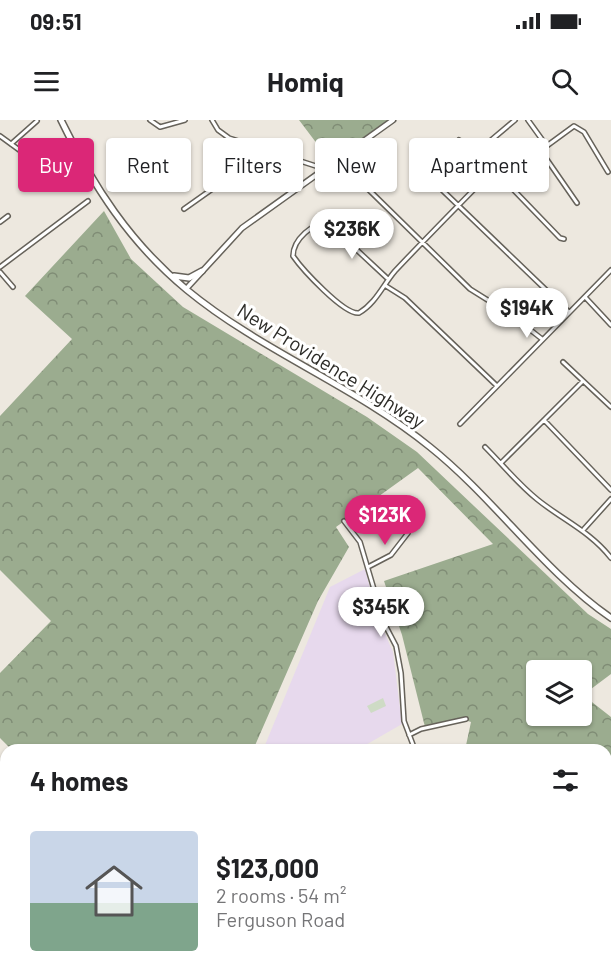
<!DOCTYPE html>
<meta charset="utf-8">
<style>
body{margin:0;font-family:Barlow,sans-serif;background:#f6f6f6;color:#202124;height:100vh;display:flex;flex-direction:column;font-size:22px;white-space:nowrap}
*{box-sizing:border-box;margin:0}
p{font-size:20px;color:#757577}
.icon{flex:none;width:33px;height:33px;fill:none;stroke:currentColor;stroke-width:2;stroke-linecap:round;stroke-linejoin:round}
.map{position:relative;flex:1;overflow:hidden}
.sheet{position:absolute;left:0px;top:624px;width:612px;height:236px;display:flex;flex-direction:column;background:#fff;border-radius:18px 18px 0 0;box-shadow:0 2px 4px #0004}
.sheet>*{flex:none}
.hud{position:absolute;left:18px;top:18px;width:576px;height:54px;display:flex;gap:12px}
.buttons{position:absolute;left:526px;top:540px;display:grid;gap:12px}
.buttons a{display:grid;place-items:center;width:66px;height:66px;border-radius:6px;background:#fff;box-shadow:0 2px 4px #0004;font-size:30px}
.price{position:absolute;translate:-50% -51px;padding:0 14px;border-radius:21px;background:#fff;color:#222;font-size:20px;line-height:39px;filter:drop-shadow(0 2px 3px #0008)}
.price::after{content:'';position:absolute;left:50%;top:36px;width:18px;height:14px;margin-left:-9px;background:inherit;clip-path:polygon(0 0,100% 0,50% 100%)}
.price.on{background:#db2777;color:#fff}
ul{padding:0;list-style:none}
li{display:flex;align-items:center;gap:18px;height:150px;padding:0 30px}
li+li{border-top:2px solid #e0e0e0}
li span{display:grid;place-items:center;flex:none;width:168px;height:120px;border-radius:6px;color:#555}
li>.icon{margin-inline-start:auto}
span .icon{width:72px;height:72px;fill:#fffc;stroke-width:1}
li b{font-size:26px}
h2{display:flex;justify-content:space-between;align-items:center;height:72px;padding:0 30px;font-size:26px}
.chip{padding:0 21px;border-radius:6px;background:#fff;box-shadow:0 2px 4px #0004;font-size:21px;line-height:54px}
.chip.on{background:#db2777;color:#fff}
.status{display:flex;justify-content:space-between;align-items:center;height:42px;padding:0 30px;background:#fff;direction:ltr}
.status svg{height:16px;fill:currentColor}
header{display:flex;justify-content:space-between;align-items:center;height:78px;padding:0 30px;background:#fff;font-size:27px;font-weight:700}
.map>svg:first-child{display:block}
.industrial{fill:#e7d9ed}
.grass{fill:url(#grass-dots)}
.forest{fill:url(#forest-crowns);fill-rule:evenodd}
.garden{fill:#cedbc5}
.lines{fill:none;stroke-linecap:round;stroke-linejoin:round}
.stream{stroke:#bad6ee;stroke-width:1.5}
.minor-casing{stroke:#66625a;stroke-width:6}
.tertiary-casing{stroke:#66625a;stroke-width:7}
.trunk-casing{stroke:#66625a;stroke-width:8}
.minor{stroke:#fff;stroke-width:3}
.tertiary{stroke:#fff;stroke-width:4}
.trunk{stroke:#fff;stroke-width:5}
.labels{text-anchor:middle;stroke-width:6;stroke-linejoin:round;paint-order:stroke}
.street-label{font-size:20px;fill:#2c2b27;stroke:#fff}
</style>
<div class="status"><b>09:51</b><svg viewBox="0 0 49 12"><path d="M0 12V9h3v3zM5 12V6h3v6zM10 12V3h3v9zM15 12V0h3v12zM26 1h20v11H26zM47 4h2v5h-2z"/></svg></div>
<header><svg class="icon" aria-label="menu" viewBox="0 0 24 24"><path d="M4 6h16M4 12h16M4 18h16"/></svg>Homiq<svg class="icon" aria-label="search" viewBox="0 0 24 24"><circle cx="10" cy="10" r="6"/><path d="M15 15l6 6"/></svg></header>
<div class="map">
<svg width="611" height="859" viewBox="0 0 611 859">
<defs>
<pattern id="grass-dots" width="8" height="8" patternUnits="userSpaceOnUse" patternTransform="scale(1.5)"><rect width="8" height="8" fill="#cedbc5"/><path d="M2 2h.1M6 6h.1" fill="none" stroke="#b1bca9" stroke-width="1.8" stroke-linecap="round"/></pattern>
<pattern id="forest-crowns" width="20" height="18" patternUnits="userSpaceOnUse" patternTransform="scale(1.5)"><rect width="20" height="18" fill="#9bac8f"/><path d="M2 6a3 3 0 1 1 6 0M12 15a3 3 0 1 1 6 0" fill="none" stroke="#7f8c75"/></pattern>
</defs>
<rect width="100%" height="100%" fill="#ede8df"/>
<path class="industrial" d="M365,449L378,498L393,532L402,604L357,630H263L330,467Z"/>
<path class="grass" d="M606,807L611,810V859H483L488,854H606Z"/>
<path class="forest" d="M299,0H388L330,41Z
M104,91L131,139L183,187L367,297L417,332L588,494L611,509V554L583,575L611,597V639L606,638V630H465L471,602L465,600L425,607L402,515L384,461L493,424L418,348L336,407L349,427L318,481L253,630H12L0,618V553L51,501L0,450V296L72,219L25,176ZM537,550H582V596H537Z
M156,854H249L245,859H150Z"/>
<path class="garden" d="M383,578L386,586L371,593L367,586Z"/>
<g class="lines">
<path class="stream" d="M606,681L611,673"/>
<defs>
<path id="minor" d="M150,0L160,7L185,0
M212,0L218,10L229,18L350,57L369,70L470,169L510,194L542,219
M528,0L546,25
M0,16L29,37
M459,20L477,32L560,118L564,119
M11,24L37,1
M541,31L577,83
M477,32L515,0
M413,42L569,192
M503,58L574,6L584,12L608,52
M184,89L249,43L257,28
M0,102L8,96
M0,147L88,81
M0,152L13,167
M388,159L329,104C313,101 293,120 293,136C302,149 344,195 359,193C376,183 383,165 395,151C427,117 460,84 493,50
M386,166L405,178L496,265
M585,177L611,205
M563,242L611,287
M544,300L611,370
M460,304L611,150
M485,327C503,345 518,364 538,380C563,400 591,412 611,438
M501,343L582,262
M344,401L360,422L384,503L396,526L401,553L404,601L415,630
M584,409L611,379
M368,447L391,435L408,413
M409,615L421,609L466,599
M0,797L6,802
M606,804L611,807
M0,825L6,818
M59,854L64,859
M277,854L284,859
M381,854L385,859
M383,857L392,854
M18,859L24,854
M120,859L126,854
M177,859L183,854
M292,859L296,854"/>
<path id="tertiary" d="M186,169L242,108L393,0"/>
<path id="trunk" d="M61,0C93,66 130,123 187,170C261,231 355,266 430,327C495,379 543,451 611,498
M174,156L189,158L202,151"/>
</defs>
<use href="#minor" class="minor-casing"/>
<use href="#tertiary" class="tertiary-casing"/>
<use href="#trunk" class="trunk-casing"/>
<use href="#minor" class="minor"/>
<use href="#tertiary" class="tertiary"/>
<use href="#trunk" class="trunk"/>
</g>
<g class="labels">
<g class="street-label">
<text transform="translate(331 246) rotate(32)" y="7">New Providence Highway</text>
</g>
</g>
</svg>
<div class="buttons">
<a><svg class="icon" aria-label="layers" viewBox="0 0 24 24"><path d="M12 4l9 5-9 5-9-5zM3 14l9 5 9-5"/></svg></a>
</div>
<b class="price" style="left:352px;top:140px">$236K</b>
<b class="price" style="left:527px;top:219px">$194K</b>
<b class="price on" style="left:385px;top:426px">$123K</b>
<b class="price" style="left:381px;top:518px">$345K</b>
<div class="hud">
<a class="chip on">Buy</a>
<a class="chip">Rent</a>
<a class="chip">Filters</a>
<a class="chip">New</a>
<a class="chip">Apartment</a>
</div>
<section class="sheet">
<h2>4 homes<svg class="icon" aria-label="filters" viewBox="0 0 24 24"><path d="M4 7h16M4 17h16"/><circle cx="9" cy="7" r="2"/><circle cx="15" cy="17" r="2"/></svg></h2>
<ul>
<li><span style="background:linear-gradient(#c9d6e8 60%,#7fa58c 0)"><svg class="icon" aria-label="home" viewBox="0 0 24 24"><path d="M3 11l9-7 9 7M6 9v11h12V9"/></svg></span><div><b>$123,000</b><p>2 rooms · 54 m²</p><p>Ferguson Road</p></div></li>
</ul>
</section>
</div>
